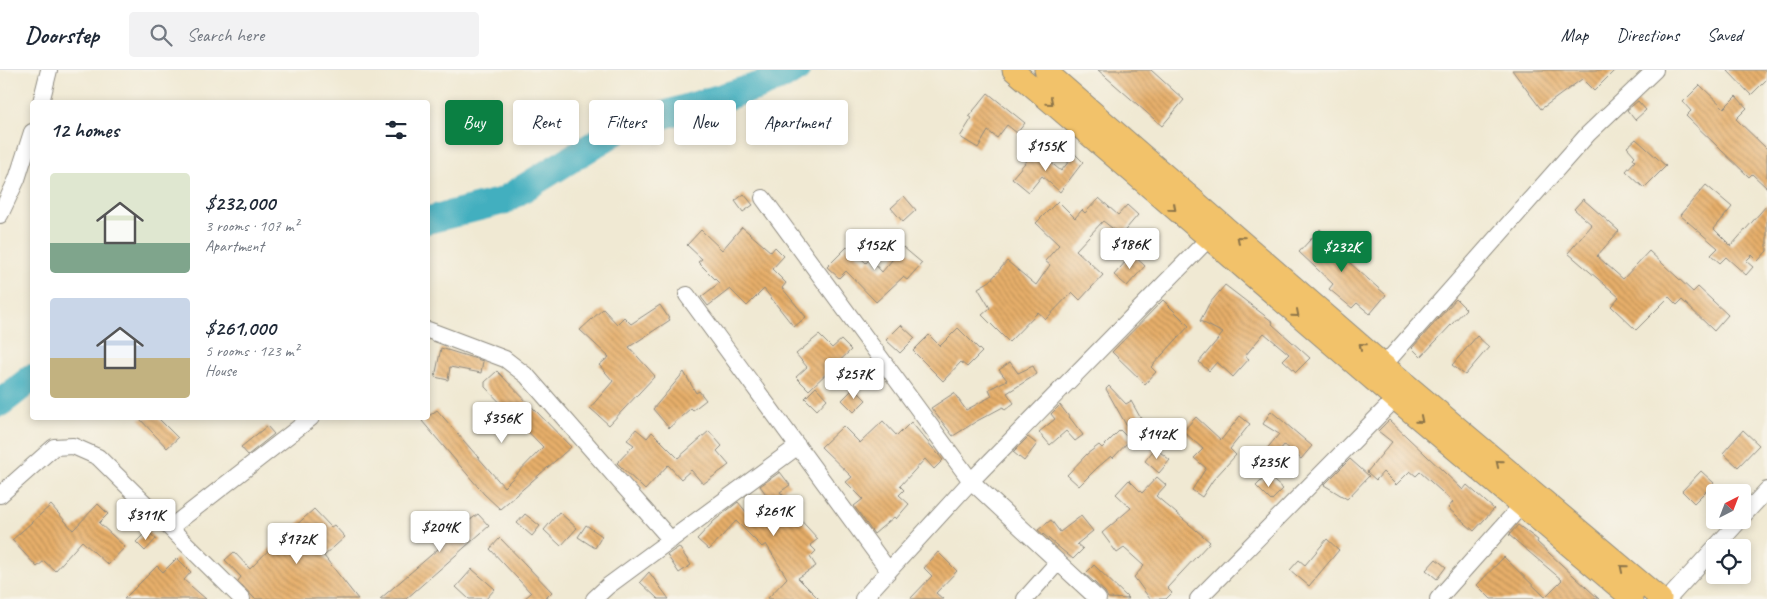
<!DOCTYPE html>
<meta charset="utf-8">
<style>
body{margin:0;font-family:Caveat,sans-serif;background:#f2f2f3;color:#1f2937;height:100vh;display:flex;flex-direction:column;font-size:19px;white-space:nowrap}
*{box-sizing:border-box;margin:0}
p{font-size:16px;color:#747a83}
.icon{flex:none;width:28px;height:28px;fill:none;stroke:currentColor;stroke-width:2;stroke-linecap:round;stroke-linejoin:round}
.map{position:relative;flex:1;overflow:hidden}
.drawer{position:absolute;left:30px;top:30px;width:400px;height:320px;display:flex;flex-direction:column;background:#fff;border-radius:5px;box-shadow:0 2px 8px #0003}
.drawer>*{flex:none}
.guide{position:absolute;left:445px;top:30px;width:475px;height:45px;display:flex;gap:10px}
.needle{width:32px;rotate:42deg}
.buttons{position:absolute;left:1706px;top:414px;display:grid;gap:10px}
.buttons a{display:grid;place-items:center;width:45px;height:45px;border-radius:5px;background:#fff;box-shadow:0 2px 8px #0003;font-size:25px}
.price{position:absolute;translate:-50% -42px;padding:0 11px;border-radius:5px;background:#fff;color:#222;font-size:16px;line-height:32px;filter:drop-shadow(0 1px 2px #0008)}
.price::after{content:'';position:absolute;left:50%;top:30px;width:15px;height:11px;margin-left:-8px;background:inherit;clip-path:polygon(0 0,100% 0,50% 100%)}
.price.on{background:#0b8043;color:#fff}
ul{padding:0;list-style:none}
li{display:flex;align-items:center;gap:15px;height:125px;padding:0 20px}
li span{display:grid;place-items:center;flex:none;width:140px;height:100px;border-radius:5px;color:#555}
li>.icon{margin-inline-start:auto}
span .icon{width:60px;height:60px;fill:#fffc;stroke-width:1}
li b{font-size:21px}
h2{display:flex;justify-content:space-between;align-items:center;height:60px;padding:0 20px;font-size:21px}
.tag{padding:0 18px;border-radius:5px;background:#fff;box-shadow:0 2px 8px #0003;font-size:18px;line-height:45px}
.tag.on{background:#0b8043;color:#fff}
header{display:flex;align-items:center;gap:30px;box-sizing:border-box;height:70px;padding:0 25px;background:#fff;border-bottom:1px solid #e0e1e3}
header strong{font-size:24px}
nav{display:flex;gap:28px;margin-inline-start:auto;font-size:18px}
.search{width:350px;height:45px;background:#f2f2f3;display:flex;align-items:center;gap:12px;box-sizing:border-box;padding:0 18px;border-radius:5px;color:#747a83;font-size:19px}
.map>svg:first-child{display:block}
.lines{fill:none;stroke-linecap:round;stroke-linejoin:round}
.river{stroke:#42afbf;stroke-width:28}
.building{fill:url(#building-back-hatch)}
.minor-casing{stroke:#8e8a7f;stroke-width:18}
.major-casing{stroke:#8e8a7f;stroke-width:23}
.minor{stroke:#fff;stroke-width:16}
.major{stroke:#f2c26a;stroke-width:21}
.oneway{stroke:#8e764a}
</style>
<header>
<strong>Doorstep</strong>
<div class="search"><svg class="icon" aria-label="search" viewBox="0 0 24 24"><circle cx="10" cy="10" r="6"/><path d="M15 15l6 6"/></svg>Search here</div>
<nav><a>Map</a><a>Directions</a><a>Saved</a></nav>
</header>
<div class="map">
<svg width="1767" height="529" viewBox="0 0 1767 529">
<defs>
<pattern id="building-back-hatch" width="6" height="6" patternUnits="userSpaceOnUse" patternTransform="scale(1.25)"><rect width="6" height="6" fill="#e7af6a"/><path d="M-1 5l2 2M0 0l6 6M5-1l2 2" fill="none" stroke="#bb8f57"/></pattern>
</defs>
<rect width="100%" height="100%" fill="#f7f3e8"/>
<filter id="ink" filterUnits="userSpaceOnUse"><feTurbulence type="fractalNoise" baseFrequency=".02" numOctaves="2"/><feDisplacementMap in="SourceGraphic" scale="10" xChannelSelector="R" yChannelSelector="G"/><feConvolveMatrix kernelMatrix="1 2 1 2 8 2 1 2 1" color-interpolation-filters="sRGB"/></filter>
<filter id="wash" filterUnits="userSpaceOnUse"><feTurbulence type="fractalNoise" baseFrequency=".0096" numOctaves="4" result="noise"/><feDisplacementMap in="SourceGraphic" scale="20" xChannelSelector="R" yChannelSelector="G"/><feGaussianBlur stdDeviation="1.12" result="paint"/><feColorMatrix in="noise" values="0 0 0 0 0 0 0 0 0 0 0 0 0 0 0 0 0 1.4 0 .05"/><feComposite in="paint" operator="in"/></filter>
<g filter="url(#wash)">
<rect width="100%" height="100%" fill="#f0e9d3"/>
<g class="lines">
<path class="river" d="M428,150L503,131L621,58L759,16L796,0
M0,333L32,308"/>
</g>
<g id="blocks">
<path class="building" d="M1098,0H1151L1184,30L1162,56Z
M1512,0H1615L1594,21L1582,9L1541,39Z
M1727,0H1767V9L1751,25Z
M1700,15L1724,38L1736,26L1747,38L1736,49L1767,79V118L1752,104L1749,107L1686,46L1691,41L1683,32Z
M988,23L1025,53L1017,63L1007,55L997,68L988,61L978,78L960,67L972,48L969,46Z
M1638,31L1646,40L1635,50L1627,40Z
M1636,69L1666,96L1644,118L1626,101L1635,91L1633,88L1635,86L1627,77Z
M1036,80L1061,101L1075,84L1083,92L1060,122L1042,106L1029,122L1012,108Z
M1706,115L1732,137L1714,159L1731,176L1767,135V181L1758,191L1752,185L1746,191L1753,197L1746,205L1726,187L1720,193L1711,185L1718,178L1680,145Z
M744,124L753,135L743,142L735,131Z
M904,126L916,140L903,152L891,138Z
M1099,128L1118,145L1127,135L1138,145L1121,165L1103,151L1076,180L1103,205L1080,230L1072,222L1046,249L1038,242L1009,272L982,245L990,238L978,218L990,211L1007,191L1036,215L1050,195L1045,191L1059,175L1036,153L1058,131L1075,148L1082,140L1085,143Z
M1583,129L1619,161L1597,186L1623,209L1649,181L1693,222L1698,217L1728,245L1714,261L1682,230L1677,235L1669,227L1636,260L1611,236L1619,227L1568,183L1592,155L1574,139Z
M742,157L771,182L775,177L784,186L772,199L786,213L782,218L806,247L794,257L764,219L747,236L730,219L708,236L701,227L719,213L698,192L702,189L687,175L701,160L722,180Z
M1320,159L1353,189L1350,193L1386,225L1370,244L1357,233L1352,238L1329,219L1333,214L1299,182Z
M848,176L866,193L870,189L882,202L903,177L922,193L907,210L903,207L876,232L846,201L839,208L827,197Z
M1132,184L1145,196L1127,216L1114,205Z
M1225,215L1273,252L1272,254L1310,288L1296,302L1283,290L1289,284L1264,263L1245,286L1249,289L1233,307L1217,292L1209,301L1199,292L1223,263L1200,251L1209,234Z
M1456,229L1466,239L1421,287L1412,278Z
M1163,230L1189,256L1151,297L1156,302L1145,314L1112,282Z
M660,235L670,250L629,277L655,306L609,355L590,338L613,311L599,295L609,287L580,260L603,239L617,254L624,247L631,254Z
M901,255L915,268L900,283L886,270Z
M958,258L982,282L967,297L961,292L943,311L913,281L929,265L940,276Z
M819,265L832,278L841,270L851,280L809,320L796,307L807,297L796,284Z
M1477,266L1489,277L1465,305L1452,295Z
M441,278L483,291L481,303L450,297L448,310L435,307Z
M1010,292L1018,303L1033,296L1037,304L1007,323L1014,333L1005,340L1003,337L977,351L953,366L931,338L954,323L966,340L992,326L989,319L1007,310L999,300Z
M497,301L571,377L500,439L484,424L422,351L437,340L504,417L543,377L485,317V312Z
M684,302L696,323L699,321L706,330L693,340L691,338L669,358L653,339Z
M1109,316L1126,334L1131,331L1144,354L1130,362L1106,319Z
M816,317L827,329L817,340L805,328Z
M854,318L866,330L854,342L842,330Z
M1060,335L1083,365L1075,371L1066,361L1050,375L1039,362L1055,349L1051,344Z
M1271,341L1312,376L1301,389L1284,375L1264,400L1255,393L1279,364L1263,354Z
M1240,346L1250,354L1230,379L1236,385L1213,410L1202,427L1192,420L1206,398L1194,388L1203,379L1183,361L1196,347L1221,370Z
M139,348H158L178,368L167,378Z
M1389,350L1463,420L1467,415L1494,439L1474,461L1448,438L1453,432L1420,402L1416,406L1410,401L1396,415L1383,402L1376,410L1367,402L1392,372L1378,361Z
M883,351L897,366L911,352L943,390L934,399L925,389L900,416L904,420L899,425L909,434L896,449L894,447L874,464L854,436L863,429L846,412L852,407L821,377L843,356L860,373Z
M267,356L274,364L248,385L241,377Z
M636,359L647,368L652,362L678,388L709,361L722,376L717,381L729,395L703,414L691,400L681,409L668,395L645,420L617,393L634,375L627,370Z
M1120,360L1130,370L1113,388L1111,386L1097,398L1079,416L1067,405L1087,384L1099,375L1102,378Z
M1743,360L1759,375L1738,397L1723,383Z
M1028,367L1037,374L1024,391L1013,382Z
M1155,378L1170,390L1159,403L1145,391Z
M1350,389L1369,406L1347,429L1324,415Z
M1701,401L1714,413L1694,433L1682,421Z
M780,402L790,415L780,422L799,442L796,445L818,469L810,475L816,481L810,487L816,496L798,508L819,529H767L787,508L766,474L762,477L736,451L709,480L697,469L714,451L738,432L752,449L771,431L760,416Z
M1267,405L1283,419L1271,431L1256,416Z
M1157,407L1166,415L1156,426L1210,472L1167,518L1172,523L1166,529H1150L1134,507L1144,496L1124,478L1117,483L1102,463L1131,438L1116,424L1129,410L1142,423Z
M98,434L108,444L99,453L125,477L108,495L82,471L55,501L44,491L37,497L12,470L51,435L73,460Z
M314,439L331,457L334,455L345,467L324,486L358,529H255L238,511L241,507L225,490L234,482L250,499L291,457L293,458Z
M452,442L465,454L478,444L489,456L406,529H380L445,473L433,461Z
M559,442L577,458L561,476L544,460Z
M525,444L540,456L532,466L517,453Z
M1081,446L1093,461L1077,474L1083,479L1073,489L1038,460L1051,450L1060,462Z
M586,455L602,466L595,478L578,467Z
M1518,455L1538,470L1537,472L1599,529H1491L1477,515L1504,487L1545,527L1562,510L1509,465Z
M147,461L156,469L145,481L136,472Z
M500,468L552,522L545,529H524L531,523L490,479Z
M1327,469L1339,480L1309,516L1290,500L1299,490L1305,495Z
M679,477L691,495L679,503L667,485Z
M938,482L957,501L936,523L943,529H910L932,506L924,498Z
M177,488L191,502L184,510L206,529H124L157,496L163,502Z
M1436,489L1446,497L1437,509L1426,500Z
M1094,495L1129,529L1108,528L1105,522L1085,504Z
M472,499L495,519L486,529H469L456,517Z
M649,502L669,529H658L640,512Z"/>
</g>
</g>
<g filter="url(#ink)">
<use href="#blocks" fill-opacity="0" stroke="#8e8a7f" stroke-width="1"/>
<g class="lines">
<defs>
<path id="minor" d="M41,32L49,0
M763,128L971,411L1098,529
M0,145L17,109L32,62
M687,225L889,501
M428,260L505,289L527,306L671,470
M1384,295L1588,64L1655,0
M0,425L54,377L73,376L98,387L242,529
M1742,447L1767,420
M171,457L311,348
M594,529L608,516L798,376
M863,529L971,411L1216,161
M1025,529L1058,492
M1198,529L1395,329
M1438,529L1521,436
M1668,529L1740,450"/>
<path id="major" d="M1013,0L1395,329L1632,529
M1045,0L1384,295L1661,529"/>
</defs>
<use href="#minor" class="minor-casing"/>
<use href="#major" class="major-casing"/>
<use href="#minor" class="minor"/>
<use href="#major" class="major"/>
</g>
<defs><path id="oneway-chevron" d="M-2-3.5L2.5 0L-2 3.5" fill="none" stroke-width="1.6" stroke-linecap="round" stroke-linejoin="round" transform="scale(1.25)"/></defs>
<g class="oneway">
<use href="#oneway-chevron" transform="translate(1050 32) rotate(41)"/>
<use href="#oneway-chevron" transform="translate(1173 138) rotate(41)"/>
<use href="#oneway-chevron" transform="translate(1240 169) rotate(-139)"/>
<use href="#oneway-chevron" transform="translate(1296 244) rotate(41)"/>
<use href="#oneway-chevron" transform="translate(1362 276) rotate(-139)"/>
<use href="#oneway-chevron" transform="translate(1420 350) rotate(40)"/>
<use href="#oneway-chevron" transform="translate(1499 393) rotate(-140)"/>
<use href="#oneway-chevron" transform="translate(1623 498) rotate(-140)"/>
</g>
</g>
</svg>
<div class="buttons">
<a><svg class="needle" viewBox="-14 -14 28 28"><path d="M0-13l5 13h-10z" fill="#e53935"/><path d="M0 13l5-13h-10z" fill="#747a83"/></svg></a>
<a><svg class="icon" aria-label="locate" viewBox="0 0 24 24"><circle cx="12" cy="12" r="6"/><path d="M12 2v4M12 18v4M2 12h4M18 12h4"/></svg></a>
</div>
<b class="price" style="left:1046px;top:102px">$155K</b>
<b class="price" style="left:1130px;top:200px">$186K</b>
<b class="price" style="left:875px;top:201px">$152K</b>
<b class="price on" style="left:1342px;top:203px">$232K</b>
<b class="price" style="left:854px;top:330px">$257K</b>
<b class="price" style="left:502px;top:374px">$356K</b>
<b class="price" style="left:1157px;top:390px">$142K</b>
<b class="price" style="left:1269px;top:418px">$235K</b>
<b class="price" style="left:774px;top:467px">$261K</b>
<b class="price" style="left:146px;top:471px">$311K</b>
<b class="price" style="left:440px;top:483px">$204K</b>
<b class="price" style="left:297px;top:495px">$172K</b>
<div class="guide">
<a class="tag on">Buy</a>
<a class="tag">Rent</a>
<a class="tag">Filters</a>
<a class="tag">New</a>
<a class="tag">Apartment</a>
</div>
<section class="drawer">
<h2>12 homes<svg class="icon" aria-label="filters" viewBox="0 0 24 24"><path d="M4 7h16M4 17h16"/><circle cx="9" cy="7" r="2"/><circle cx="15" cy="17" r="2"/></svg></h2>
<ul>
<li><span style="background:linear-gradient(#dfe7d0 70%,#7fa58c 0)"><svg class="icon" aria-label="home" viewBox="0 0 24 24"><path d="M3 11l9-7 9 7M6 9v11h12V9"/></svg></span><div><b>$232,000</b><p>3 rooms · 107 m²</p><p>Apartment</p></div></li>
<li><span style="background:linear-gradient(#c9d6e8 60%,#c2b280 0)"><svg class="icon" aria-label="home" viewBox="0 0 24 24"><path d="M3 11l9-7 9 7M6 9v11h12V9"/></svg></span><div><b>$261,000</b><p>5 rooms · 123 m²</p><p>House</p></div></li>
</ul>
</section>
</div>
